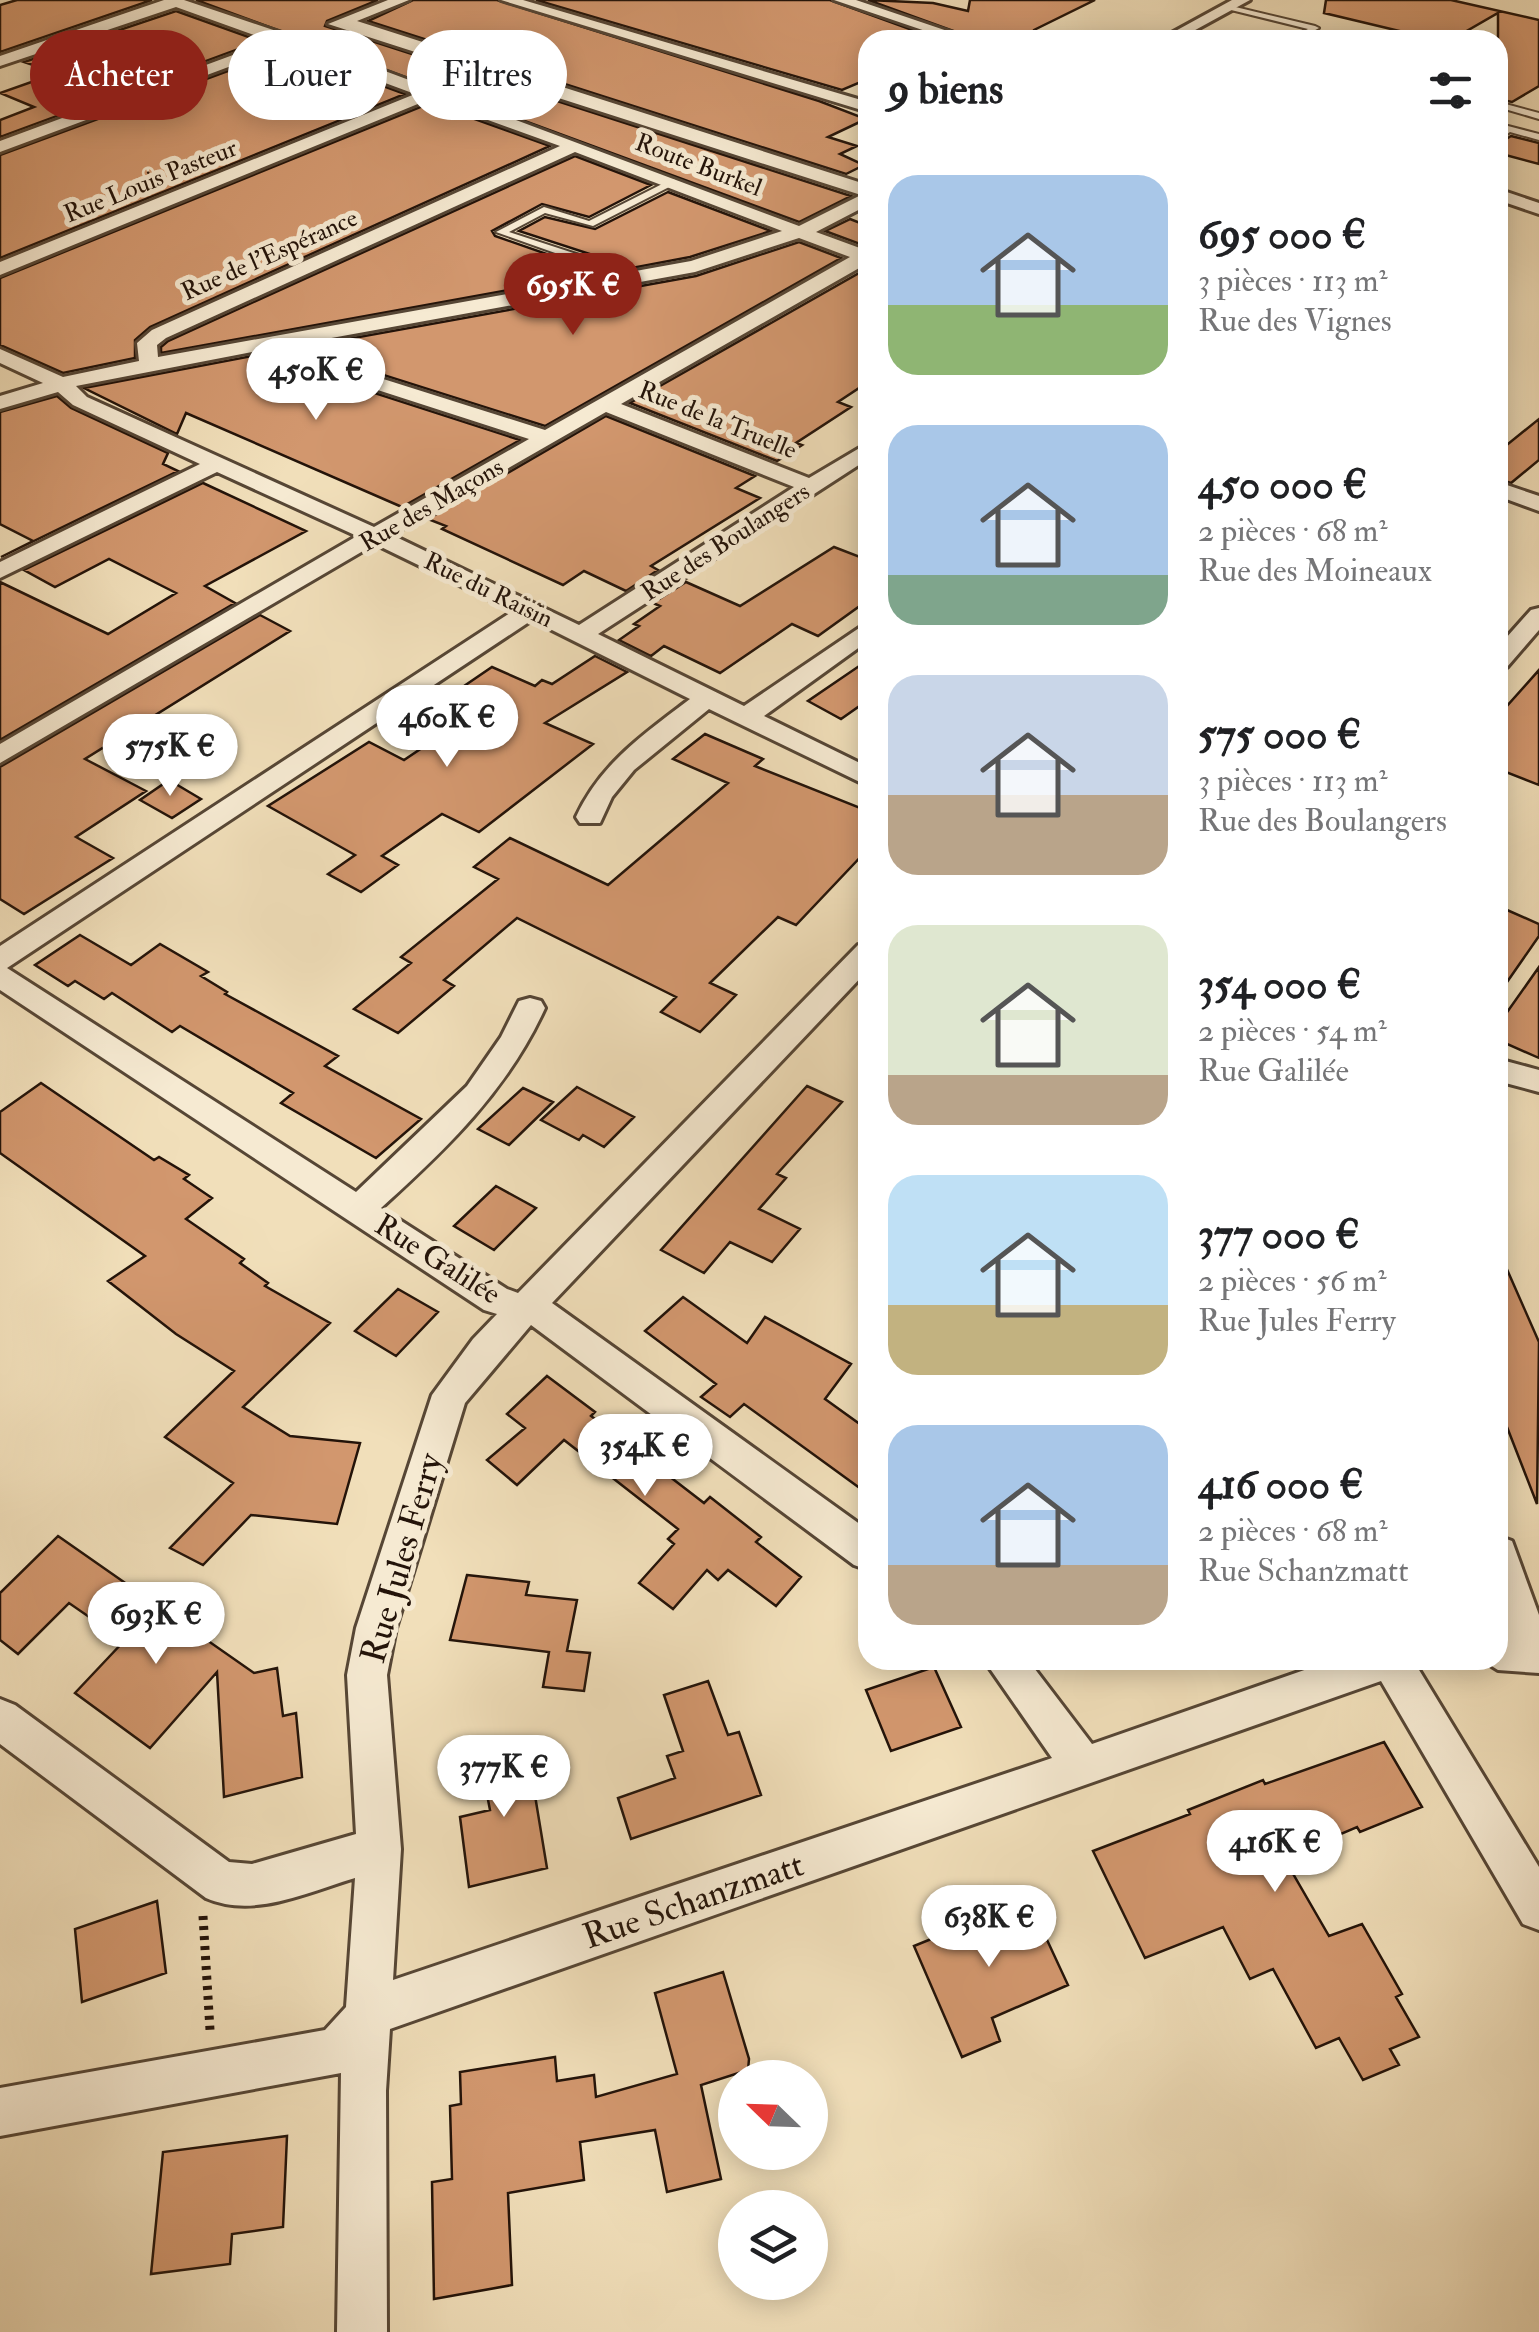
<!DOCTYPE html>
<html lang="fr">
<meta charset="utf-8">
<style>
body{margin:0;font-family:"IM FELL Double Pica",serif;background:#f6f6f6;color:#202124;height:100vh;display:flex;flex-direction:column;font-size:38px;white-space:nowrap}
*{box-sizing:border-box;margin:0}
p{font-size:32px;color:#757577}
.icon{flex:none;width:55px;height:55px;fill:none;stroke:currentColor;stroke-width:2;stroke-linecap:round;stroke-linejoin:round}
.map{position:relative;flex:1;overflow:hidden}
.details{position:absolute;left:858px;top:30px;width:650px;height:1640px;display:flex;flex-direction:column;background:#fff;border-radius:30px;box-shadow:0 5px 25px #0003}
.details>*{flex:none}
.guide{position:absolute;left:30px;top:30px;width:678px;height:90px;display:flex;gap:20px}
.needle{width:65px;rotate:293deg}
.controls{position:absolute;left:718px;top:2060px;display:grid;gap:20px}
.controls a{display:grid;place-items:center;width:110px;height:110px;border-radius:50%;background:#fff;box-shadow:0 5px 25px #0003;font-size:50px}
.price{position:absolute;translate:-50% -85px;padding:0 22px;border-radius:35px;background:#fff;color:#222;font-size:32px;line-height:65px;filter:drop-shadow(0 2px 5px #0008)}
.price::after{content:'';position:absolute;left:50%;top:60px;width:30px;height:22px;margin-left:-15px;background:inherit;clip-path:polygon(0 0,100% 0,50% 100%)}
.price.current{background:#8f2418;color:#fff}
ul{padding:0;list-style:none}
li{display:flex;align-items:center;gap:30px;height:250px;padding:0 30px}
li span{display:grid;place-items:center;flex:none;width:280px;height:200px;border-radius:30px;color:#555}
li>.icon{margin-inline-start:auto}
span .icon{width:120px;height:120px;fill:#fffc;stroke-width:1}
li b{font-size:42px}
h2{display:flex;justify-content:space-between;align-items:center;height:120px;padding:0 30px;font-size:42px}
.pill{padding:0 35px;border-radius:45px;background:#fff;box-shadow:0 5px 25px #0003;font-size:35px;line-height:90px}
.pill.current{background:#8f2418;color:#fff}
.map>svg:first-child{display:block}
.building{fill:#d2976e;stroke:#231309;stroke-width:2.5}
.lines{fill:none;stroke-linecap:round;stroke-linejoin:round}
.lane-casing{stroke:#564635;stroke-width:4}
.street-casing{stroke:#564635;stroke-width:6}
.path{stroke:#231309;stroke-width:9;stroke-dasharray:4 6;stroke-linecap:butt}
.lane{fill:#f6ead2;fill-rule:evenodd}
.street{fill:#f6ead2;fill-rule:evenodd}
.labels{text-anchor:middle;stroke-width:10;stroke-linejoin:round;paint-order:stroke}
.far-street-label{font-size:25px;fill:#231309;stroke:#f6ead2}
.street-label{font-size:30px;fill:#231309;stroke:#f6ead2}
.near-street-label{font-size:35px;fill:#231309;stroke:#f6ead2}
</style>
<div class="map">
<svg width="1539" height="2332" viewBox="0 0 1539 2332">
<rect width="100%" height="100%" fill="#f1dfba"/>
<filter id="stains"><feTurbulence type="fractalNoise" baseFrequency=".002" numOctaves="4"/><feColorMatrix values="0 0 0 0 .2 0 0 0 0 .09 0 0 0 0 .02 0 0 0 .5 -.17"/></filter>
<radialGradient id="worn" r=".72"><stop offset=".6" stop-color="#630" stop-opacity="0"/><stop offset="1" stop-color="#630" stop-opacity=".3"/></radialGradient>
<path class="building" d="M17,0H152L0,52V5Z
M196,0H378L327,21L325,26L851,196L799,222Z
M413,0H497L819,101L866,119L828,137L857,146L840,154L864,165L846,174L368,21Z
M536,0H830L940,40H868V79L842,90Z
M868,0L933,3L968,11L970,0H1095L1034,30L1033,40H978Z
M1326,0H1451L1539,20V86L1512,102L1498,99V13L1451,40H1437L1324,13Z
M176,11L260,41L0,137V120L34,107L0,93L57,73L24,62Z
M285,50L405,94L0,258V155Z
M430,103L550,146L150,327L135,340V358L63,373L0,345V278Z
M1511,136L1539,143V164L1498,153V144Z
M575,156L651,185L589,217L542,204L492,231L495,236L581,266L559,281L161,353V347L168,341Z
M668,192L771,231L690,257L595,275L605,266L602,258L519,231L545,217L595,229Z
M850,219L868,226V247L825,231Z
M799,242L841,258L545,426L298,348L696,276Z
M868,268V382L838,402L851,407L796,443L802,445L777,461L630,403Z
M257,355L520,440L402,507L186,413L177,434L84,388Z
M57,396L71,408L168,453L163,464L178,471L1,557L33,541L0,524V412Z
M606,416L755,476L736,488L760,498L651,566L658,570L626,591L584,571L563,585L442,529L446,526L428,519Z
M1539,419V460L1511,483L1498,479V452Z
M203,483L306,531L205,586L235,603L0,740V582L108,634L176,593L109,559L55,587L24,570Z
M834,547L868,560V600L818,636L792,624L720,673L664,646L651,656L619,640L639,626L634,624L660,606L653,603L686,582L740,606Z
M260,615L290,631L85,759L146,791L76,837L113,858L24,914L0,899V767Z
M595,656L627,672L545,723L593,744L479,832L442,814L382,856L398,865L361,892L328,874L355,855L268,806L369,742L404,760L474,713L445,699L492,667L535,686L542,680L552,684Z
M868,660V700L841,719L808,701Z
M1539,670V785L1498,769V716Z
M705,734L763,759L755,766L868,811V849L796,925L778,917L710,983L736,995L700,1032L661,1012L676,997L517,918L444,980L454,986L398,1033L354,1009L411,963L401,957L498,879L474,867L510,838L608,885L728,783L673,759Z
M169,780L201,799L172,818L140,800Z
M1498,906L1539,924V936L1498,995Z
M80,935L131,965L160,944L208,972L201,976L227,992L225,994L338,1056L325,1066L421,1119L376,1158L281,1103L293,1093L180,1026L172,1032L112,993L104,999L75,981L68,986L35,965Z
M1539,967V1058L1498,1040V1025Z
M41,1083L154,1160L159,1157L189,1175L184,1179L212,1198L186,1219L244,1259L240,1263L268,1283L265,1286L330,1323L243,1407L290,1436L360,1443L337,1524L251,1515L203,1565L170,1548L233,1483L165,1437L234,1371L176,1334L108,1281L145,1256L0,1153V1112Z
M807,1086L842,1102L777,1174L786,1178L759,1209L800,1229L772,1262L730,1242L704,1273L661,1250Z
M577,1087L634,1117L604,1147L583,1135L579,1140L541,1120Z
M523,1088L553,1102L509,1145L478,1129Z
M496,1186L536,1208L494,1250L454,1226Z
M1498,1249L1539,1342L1537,1504L1498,1404Z
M398,1289L438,1312L396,1356L355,1331Z
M683,1297L747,1343L765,1317L851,1364L825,1399L868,1430V1494L744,1404L730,1417L701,1397L716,1384L645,1331Z
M547,1376L595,1412L591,1416L704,1503L710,1497L761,1537L756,1542L801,1577L776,1606L728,1570L718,1580L707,1570L673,1609L639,1583L674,1544L668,1539L678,1529L564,1440L517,1485L487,1460L525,1428L507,1414Z
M58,1536L254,1673L277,1668L283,1716L296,1713L302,1777L224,1797L217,1672L150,1748L75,1693L124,1641L69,1603L18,1654L0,1640V1593Z
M467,1575L529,1582L526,1595L577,1600L567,1651L590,1653L584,1691L543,1687L549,1652L450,1640Z
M934,1667L961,1727L891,1751L866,1690Z
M708,1681L728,1735L739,1732L761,1795L631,1839L618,1798L675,1778L667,1756L683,1751L664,1695Z
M526,1741L547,1868L469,1887L460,1817L490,1810L479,1753Z
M1384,1742L1422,1807L1360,1832L1357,1827L1284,1858L1329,1936L1362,1924L1402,1994L1396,1997L1419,2037L1390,2049L1399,2065L1363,2080L1339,2038L1316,2048L1273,1969L1250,1979L1223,1927L1145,1958L1093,1851L1190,1814L1188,1810L1263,1780L1265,1784Z
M1028,1899L1068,1985L992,2018L1000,2041L962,2057L914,1946L946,1933L956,1914L967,1909L979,1905L998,1912Z
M157,1901L166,1973L82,2002L75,1929Z
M723,1972L749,2059L748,2070L701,2085L721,2179L667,2192L655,2130L580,2142L584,2180L508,2193L512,2285L434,2299L432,2182L452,2179L450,2106L461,2104L460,2072L555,2057L557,2081L594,2075L596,2097L677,2074L655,1993Z
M287,2136L283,2227L232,2234L230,2264L151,2274L163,2152Z"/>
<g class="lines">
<defs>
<path id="lane" d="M1227,5L1315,26L1319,28L1297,40H1287L1308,29L1227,9Z
M1498,102L1539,113V119L1498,107Z
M1508,126L1539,134V140L1510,132L1498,140V133Z
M672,179L675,180V184L593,226L545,213L509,232L601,262V266L573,284L576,291H568L562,283L589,265L496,232L544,207L589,221Z"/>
<path id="street" d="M164,0H184L294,37L799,226L861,195L328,24L388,0H409L357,21L868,185V205L816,232L868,251V263L621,404L809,478L868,443V459L598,634L744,706L868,622V641L764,716L868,767V786L709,709L634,770L612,797L600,823H580L576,817C601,763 644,734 690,699L532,620L7,968L356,1192L467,1086L501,1037L519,1001L530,998L541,1001L545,1008C507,1091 447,1148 381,1208L507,1289L518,1293L858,945L868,942V970L552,1303L868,1530V1570L854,1565L531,1325L465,1403L396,1628L387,1675L401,1849L393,1980L1052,1758L984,1660H1028L1092,1744L1333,1660H1413L1539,1867V1930L1523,1924L1381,1681L390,2029L386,2091L387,2332H337L341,2073L0,2136V2088L325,2030L346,2007L355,1878C307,1892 254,1919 206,1898L0,1744V1699L15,1705L229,1862L252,1864L356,1834L347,1675L356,1628L432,1395L473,1339L497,1314L484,1310L0,990V946L513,611L375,544L0,763V744L357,536L217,472L0,578V562L200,464L73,405L58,392L0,409V396L43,383L0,363V349L63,377L139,361L137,343L152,330L560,146L430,99L0,275V262L415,94L285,46L0,152V141L271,41L176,7L0,66V56ZM575,152L782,231L691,261L158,357L157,345L166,338ZM799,238L850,257L545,430L282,347L695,272ZM257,351L529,439L374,527L87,397L76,386ZM606,412L794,487L579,625L392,535Z
M501,0H523L868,102V112Z
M834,0H856L974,40H952Z
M1232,0H1250L1177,40H1159Z
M1498,189L1539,203V214L1498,200Z
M1498,482L1539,496V511L1498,496Z
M1539,608V630L1507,667L1498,669V647L1531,610Z
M1498,1059L1539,1070V1092L1498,1081Z
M1498,1536L1512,1541L1539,1615V1673L1498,1670L1482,1660H1498V1633H1505L1498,1610Z"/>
</defs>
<use href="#lane" class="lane-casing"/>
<use href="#street" class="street-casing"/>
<path class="path" d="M203,1916L210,2030"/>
<use href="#lane" class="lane"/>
<use href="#street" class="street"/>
</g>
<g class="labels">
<g class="far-street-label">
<text transform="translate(699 164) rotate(21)" y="9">Route Burkel</text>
<text transform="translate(150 180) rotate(-22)" y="9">Rue Louis Pasteur</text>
<text transform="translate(269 254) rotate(-24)" y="9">Rue de l'Espérance</text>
<text transform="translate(718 419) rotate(22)" y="9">Rue de la Truelle</text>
<text transform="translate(431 504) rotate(-30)" y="9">Rue des Maçons</text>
<text transform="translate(725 541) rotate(-33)" y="9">Rue des Boulangers</text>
<text transform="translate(489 589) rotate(26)" y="9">Rue du Raisin</text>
</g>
<g class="street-label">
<text transform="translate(438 1259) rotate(32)" y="10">Rue Galilée</text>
</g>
<g class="near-street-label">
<text transform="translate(401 1558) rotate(-74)" y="12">Rue Jules Ferry</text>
<text transform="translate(693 1900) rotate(-19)" y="12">Rue Schanzmatt</text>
</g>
</g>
<rect width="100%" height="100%" filter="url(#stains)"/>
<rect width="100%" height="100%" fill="url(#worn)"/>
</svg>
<div class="controls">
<a><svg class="needle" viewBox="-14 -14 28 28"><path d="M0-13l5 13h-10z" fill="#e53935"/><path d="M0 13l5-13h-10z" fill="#757577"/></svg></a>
<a><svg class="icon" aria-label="layers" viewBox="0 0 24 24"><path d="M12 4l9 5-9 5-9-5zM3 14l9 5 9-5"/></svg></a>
</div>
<b class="price current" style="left:573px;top:338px">695K €</b>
<b class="price" style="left:316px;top:423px">450K €</b>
<b class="price" style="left:447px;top:770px">460K €</b>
<b class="price" style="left:170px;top:799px">575K €</b>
<b class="price" style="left:645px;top:1499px">354K €</b>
<b class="price" style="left:156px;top:1667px">693K €</b>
<b class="price" style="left:504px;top:1820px">377K €</b>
<b class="price" style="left:1275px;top:1895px">416K €</b>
<b class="price" style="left:989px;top:1970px">638K €</b>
<div class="guide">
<a class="pill current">Acheter</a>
<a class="pill">Louer</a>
<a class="pill">Filtres</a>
</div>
<section class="details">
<h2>9 biens<svg class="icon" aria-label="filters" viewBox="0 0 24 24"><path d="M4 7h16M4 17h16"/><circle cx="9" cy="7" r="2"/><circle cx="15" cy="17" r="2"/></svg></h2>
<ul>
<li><span style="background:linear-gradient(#a9c7e8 65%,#8fb573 0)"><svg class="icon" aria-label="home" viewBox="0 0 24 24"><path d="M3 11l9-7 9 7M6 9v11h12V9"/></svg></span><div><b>695 000 €</b><p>3 pièces · 113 m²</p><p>Rue des Vignes</p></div></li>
<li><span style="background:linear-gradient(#a9c7e8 75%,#7fa58c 0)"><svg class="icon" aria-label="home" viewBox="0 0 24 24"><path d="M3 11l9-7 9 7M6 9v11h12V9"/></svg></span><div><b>450 000 €</b><p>2 pièces · 68 m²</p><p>Rue des Moineaux</p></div></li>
<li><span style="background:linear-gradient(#c9d6e8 60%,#b9a48a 0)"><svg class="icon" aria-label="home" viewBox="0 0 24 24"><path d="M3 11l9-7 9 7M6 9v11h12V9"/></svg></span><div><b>575 000 €</b><p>3 pièces · 113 m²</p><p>Rue des Boulangers</p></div></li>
<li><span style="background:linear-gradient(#dfe7d0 75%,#b9a48a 0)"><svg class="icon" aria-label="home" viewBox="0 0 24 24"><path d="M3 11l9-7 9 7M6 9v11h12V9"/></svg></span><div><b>354 000 €</b><p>2 pièces · 54 m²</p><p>Rue Galilée</p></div></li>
<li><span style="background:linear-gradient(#bfe0f5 65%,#c2b280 0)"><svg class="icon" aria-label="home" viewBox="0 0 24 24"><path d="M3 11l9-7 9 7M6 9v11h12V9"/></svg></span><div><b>377 000 €</b><p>2 pièces · 56 m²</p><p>Rue Jules Ferry</p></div></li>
<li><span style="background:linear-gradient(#a9c7e8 70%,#b9a48a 0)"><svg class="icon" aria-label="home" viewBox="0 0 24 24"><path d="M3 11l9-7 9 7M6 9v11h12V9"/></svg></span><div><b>416 000 €</b><p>2 pièces · 68 m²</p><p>Rue Schanzmatt</p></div></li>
</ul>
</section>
</div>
